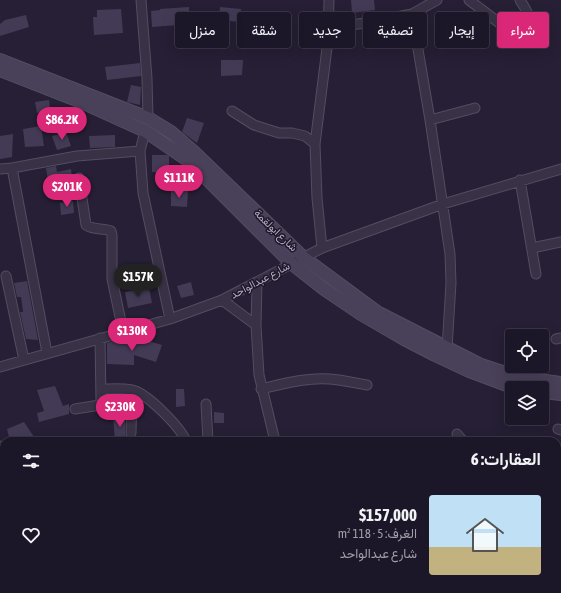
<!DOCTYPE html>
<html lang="ar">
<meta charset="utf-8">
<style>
body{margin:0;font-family:"Asap Condensed",Vazirmatn,sans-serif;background:#292434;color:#f1f3f6;direction:rtl;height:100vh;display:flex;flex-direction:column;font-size:15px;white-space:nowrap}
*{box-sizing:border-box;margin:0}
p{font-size:13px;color:#a09fa8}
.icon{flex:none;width:22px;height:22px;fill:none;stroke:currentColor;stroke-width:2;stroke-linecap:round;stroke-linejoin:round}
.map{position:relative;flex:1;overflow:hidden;direction:ltr}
.panel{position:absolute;left:0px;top:437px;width:561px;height:156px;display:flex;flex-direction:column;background:#1c1728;border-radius:12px 12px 0 0;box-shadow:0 4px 16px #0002,0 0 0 1px #3a3645;direction:rtl}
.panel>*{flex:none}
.banner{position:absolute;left:12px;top:12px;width:537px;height:36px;direction:rtl;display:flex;gap:8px}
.fabs{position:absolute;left:505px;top:329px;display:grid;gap:8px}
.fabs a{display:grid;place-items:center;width:44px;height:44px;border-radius:4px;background:#1c1728;box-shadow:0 4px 16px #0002,0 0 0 1px #3a3645;font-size:20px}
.price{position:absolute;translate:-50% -34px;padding:0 9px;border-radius:14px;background:#db2777;color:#fff;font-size:13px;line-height:26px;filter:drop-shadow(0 1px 2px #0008)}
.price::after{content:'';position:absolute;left:50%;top:24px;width:12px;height:9px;margin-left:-6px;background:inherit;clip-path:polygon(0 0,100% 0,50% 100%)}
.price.active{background:#222;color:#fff}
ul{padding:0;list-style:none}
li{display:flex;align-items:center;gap:12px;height:100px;padding:0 20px}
li span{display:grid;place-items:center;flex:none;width:112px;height:80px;border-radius:4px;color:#555}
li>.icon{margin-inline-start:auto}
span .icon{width:48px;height:48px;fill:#fffc;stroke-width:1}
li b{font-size:17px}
h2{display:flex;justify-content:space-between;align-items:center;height:48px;padding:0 20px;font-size:17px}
.tag{padding:0 14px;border-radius:4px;background:#1c1728;box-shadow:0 4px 16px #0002,0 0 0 1px #3a3645;font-size:14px;line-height:36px}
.tag.active{background:#db2777;color:#fff}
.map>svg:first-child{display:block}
.green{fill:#293141}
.building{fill:#433b56}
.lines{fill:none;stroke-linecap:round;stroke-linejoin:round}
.street-casing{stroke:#544d61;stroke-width:11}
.secondary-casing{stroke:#544d61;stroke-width:14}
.street{stroke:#393246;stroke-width:9}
.secondary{stroke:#494059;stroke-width:12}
.labels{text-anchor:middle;stroke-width:3;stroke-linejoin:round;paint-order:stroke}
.street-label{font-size:11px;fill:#b4acc3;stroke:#1e182a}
</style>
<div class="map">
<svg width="561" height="593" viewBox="0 0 561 593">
<rect width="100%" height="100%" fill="#261f35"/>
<path class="green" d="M117,589H200V593H117Z
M271,589H310V593H254Z"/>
<path class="building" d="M351,0H374L375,10L352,13Z
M189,7V13H196V27H178V25L152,27L151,11L160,10V9Z
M220,7L241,9L240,22L219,20Z
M121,9L123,33L94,35L93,17H97V10Z
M26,15L29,27L0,36V24L5,20Z
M221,60H243L242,75L221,76Z
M140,63L141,76L107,80L105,67Z
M131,85L141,87L140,105L127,102Z
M49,100L50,110L37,113L35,102Z
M187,118L204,123L197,143L182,132Z
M41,126L44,146L25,147L23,129Z
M66,132L71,146L57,150L52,136Z
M13,134L12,157L0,159V136Z
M115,135V147L90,148L89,136Z
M152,155H167L169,156V172H152Z
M56,166L57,172L71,169L73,185L68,186V190L60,191L61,197L51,199L46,168Z
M171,191H188L187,207L171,206Z
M73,201L74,213L61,215L60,203Z
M27,281L38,340L26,339L20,312H23L21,297H17L14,283Z
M191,282L194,295L181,298L177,286Z
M149,287L152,303L128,308L125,292Z
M135,337L162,345L156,362L134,355V365L107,364V343L114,341V343H129V340L134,341Z
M55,386L63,406L69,404V414L39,422L37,413L44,411L37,390Z
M176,389H184L185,406L176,407Z
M214,412L224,413V423H214Z
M113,416H125V433L127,441H115Z
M24,422L34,437L21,441H10L7,429Z"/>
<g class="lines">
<defs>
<path id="street" d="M141,0L147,78L148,118
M469,0L502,25L515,28L527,21C530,13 524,7 520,0
M412,14L430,120L450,254L451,283L447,349
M329,28L365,23L412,14L437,0
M232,111L254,125L279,133H292L305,136L315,144
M430,120L475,108
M145,131L140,151L143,193L170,319
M12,168L47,353
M0,169L12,168L77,156L140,151
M79,178L86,225C93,230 103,228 111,231L112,235V279L123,331
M520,180L536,274
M322,248L317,198L315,144L328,40L329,0
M532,248L561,242
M6,276L24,360
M257,283L256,325L259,375L275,441
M222,300L256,325
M556,339L561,338
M0,367L170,319L222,300L322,248L443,204L561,169
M101,389C111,389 122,388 132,390C147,393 180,427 186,441
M261,389C283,384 307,377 330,379C342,380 355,383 367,385
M206,404L208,441
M75,409L100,405L101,402L100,338
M558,429L561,430
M131,433L132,390
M457,434L463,441
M0,446L4,460
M557,565H561
M32,589L33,593
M211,589H212
M313,589L314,593
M364,589L365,593
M102,593L103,589"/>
<path id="secondary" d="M0,60L148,118L171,132L194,152L304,258L377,312L481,365L518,377L561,383
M0,70L79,101L145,131L189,161L291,263L324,289L361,314L404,339L435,355L469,371L509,386L521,388
M542,392L561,394"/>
</defs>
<use href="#street" class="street-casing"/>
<use href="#secondary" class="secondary-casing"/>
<use href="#street" class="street"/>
<use href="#secondary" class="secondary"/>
</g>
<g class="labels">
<g class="street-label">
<text transform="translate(276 230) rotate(44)" y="4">شارع ابولقمة</text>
<text transform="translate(260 280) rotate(-28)" y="4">شارع عبدالواحد</text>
</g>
</g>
</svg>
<div class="fabs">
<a><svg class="icon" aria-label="locate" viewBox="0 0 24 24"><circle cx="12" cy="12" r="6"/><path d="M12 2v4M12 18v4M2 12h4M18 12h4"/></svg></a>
<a><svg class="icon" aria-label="layers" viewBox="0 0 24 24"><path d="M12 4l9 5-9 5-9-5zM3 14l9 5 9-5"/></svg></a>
</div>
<b class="price" style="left:62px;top:141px">$86.2K</b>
<b class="price" style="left:179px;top:199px">$111K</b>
<b class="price" style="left:67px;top:208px">$201K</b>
<b class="price active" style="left:138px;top:298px">$157K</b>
<b class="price" style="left:132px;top:352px">$130K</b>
<b class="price" style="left:120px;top:428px">$230K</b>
<div class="banner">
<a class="tag active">شراء</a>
<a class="tag">إيجار</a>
<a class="tag">تصفية</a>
<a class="tag">جديد</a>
<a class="tag">شقة</a>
<a class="tag">منزل</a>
</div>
<section class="panel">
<h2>العقارات: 6<svg class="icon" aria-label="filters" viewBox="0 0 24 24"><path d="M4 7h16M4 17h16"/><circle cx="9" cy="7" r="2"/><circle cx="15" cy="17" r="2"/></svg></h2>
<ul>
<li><span style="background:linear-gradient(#bfe0f5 65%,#c2b280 0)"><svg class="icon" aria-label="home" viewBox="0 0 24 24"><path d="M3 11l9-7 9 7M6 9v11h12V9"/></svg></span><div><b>$157,000</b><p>الغرف: 5 · 118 m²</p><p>شارع عبدالواحد</p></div><svg class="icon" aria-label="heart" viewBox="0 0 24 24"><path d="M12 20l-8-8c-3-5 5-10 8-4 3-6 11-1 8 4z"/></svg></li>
</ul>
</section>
</div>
